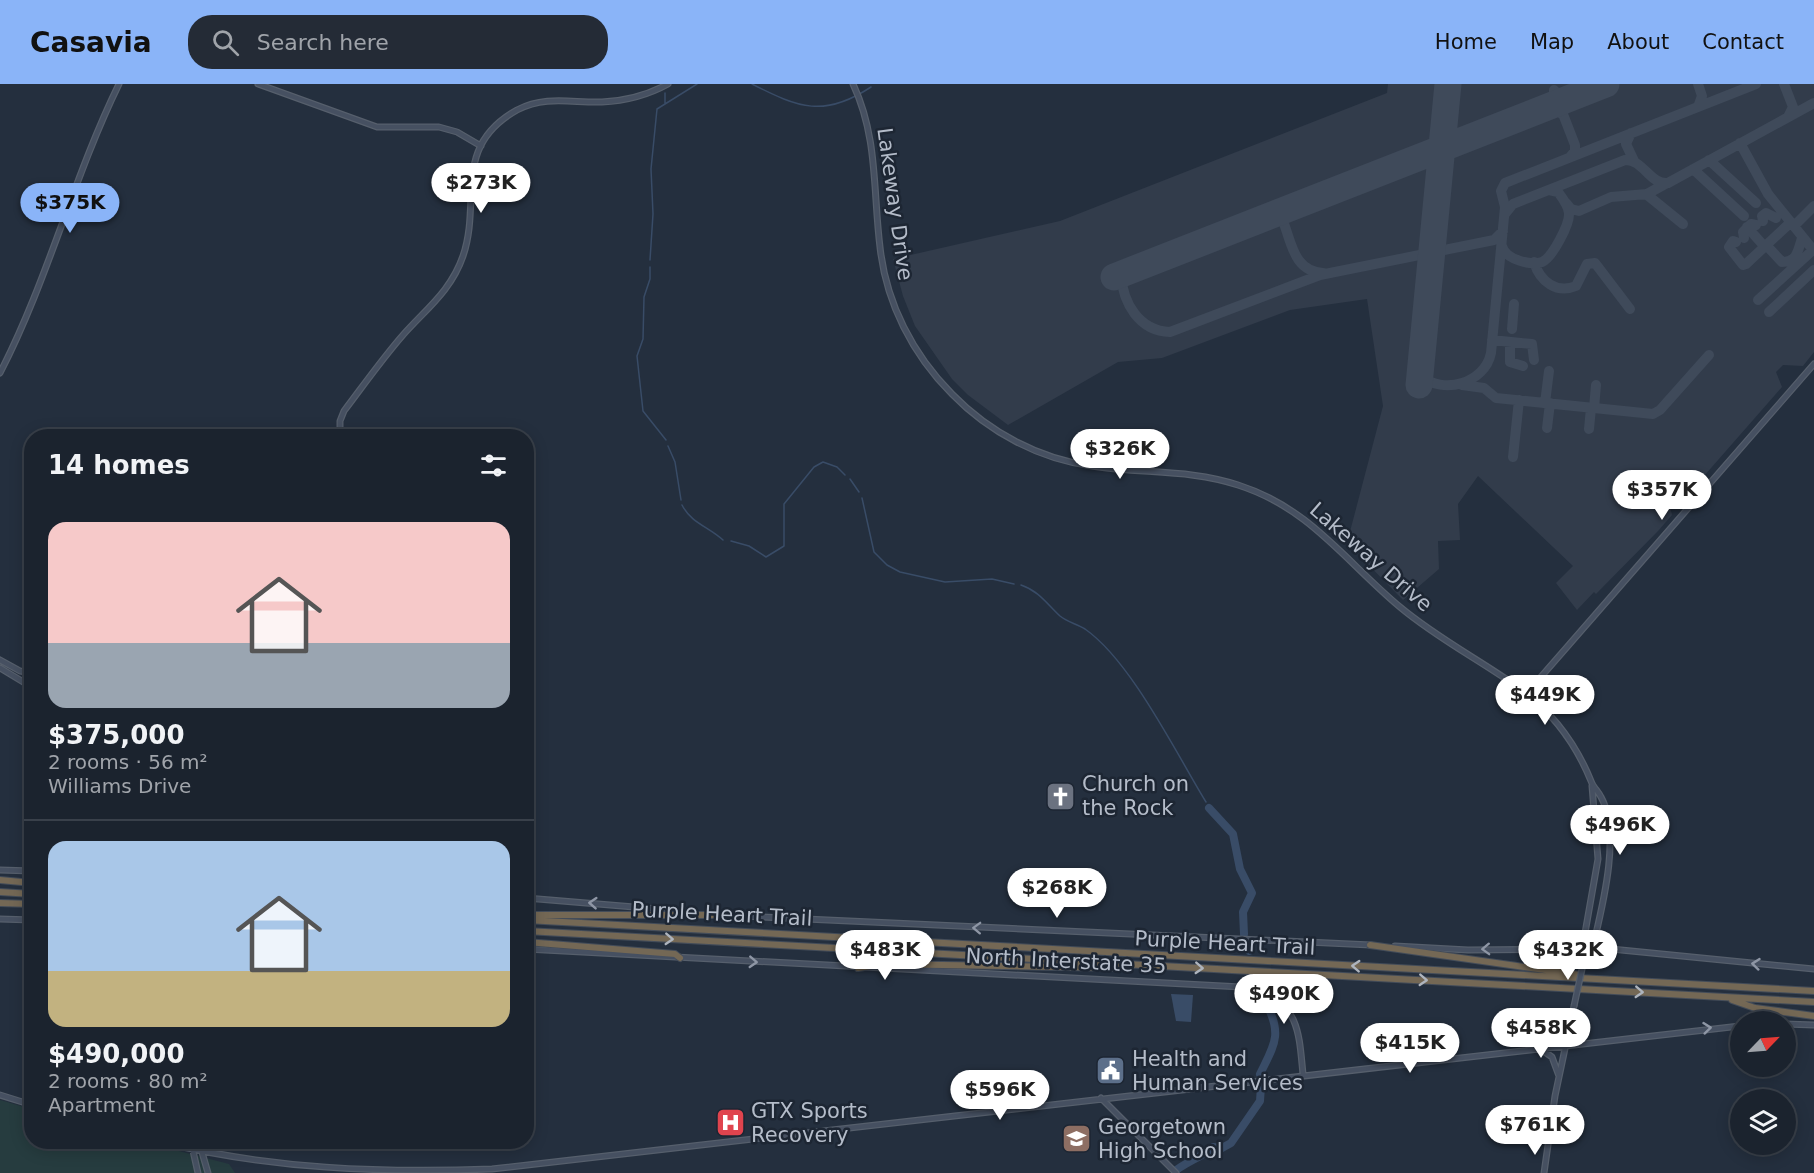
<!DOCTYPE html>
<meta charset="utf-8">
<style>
body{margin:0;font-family:"DejaVu Sans",sans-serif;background:#242b36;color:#f1f3f6;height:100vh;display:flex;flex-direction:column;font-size:22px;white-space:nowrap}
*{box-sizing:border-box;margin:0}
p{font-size:20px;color:#a0a4aa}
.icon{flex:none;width:33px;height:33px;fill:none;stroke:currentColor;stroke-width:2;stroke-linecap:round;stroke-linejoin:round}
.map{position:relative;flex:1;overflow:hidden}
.panel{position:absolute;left:24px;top:345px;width:510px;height:720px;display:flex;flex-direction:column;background:#1b232e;border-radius:24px;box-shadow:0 3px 15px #0003,0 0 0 2px #39404a}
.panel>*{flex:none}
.needle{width:39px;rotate:65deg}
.buttons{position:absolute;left:1730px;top:927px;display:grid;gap:12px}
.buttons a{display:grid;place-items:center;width:66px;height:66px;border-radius:50%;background:#1b232e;box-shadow:0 3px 15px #0003,0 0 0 2px #39404a;font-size:30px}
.price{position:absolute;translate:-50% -51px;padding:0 14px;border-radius:21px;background:#fff;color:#222;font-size:20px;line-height:39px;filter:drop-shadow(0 2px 3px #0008)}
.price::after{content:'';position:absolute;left:50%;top:36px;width:18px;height:14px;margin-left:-9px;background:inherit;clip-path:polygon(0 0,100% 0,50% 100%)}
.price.active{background:#8ab4f8;color:#111}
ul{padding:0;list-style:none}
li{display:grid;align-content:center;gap:12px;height:318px;padding:0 24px}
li+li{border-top:2px solid #39404a}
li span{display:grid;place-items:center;height:186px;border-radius:18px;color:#555}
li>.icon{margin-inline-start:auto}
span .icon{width:108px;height:108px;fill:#fffc;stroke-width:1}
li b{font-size:26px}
h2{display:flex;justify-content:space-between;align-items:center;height:72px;padding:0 24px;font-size:26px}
header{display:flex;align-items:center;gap:36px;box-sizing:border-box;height:84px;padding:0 30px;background:#8ab4f8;color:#111}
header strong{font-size:28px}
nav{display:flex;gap:33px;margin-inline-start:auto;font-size:21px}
.search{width:420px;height:54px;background:#242b36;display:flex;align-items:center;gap:15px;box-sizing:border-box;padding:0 21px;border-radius:24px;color:#a0a4aa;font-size:22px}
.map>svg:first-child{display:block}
.airport{fill:#323c4b}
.green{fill:#263c3f}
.water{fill:#394c67}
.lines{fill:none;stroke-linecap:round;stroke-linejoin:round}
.stream{stroke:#394c67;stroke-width:1.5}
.river{stroke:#394c67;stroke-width:8}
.taxiway{stroke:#3f4a5a;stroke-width:10}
.runway{stroke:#3f4a5a;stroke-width:27}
.secondary-casing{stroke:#565f6c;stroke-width:7}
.highway-casing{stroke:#434c59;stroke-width:8}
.secondary{stroke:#465061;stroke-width:4.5}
.highway{stroke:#746855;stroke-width:6}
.secondary-bridge-casing{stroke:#565f6c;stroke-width:7;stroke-linecap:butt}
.secondary-bridge{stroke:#465061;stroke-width:4.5}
.oneway{stroke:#8e96a5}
.oneway2{stroke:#aeb4bd}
.labels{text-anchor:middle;stroke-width:5;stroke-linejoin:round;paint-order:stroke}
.street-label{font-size:21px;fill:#b4bcc9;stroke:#1d2633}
.poi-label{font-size:21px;fill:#b4bcc9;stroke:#1d2633;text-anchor:start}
</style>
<header>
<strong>Casavia</strong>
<div class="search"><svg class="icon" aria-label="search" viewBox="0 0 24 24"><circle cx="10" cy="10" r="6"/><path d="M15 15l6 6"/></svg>Search here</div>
<nav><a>Home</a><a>Map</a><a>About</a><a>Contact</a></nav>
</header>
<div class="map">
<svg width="1814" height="1089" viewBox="0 0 1814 1089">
<rect width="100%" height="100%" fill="#242f3e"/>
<path class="airport" d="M1388,0H1814V268L1803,282L1783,281L1776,288L1782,303L1683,416H1675L1670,422L1672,431L1658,447L1596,510L1594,508L1577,526L1556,499L1573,482L1478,392L1458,420L1460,456L1438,457L1439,485L1403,516L1347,459L1383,322L1367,215L1290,226L1162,274L1118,278L1008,341L968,311L952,295L915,242L903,212L893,175L1060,137L1387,9Z"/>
<path class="green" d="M0,1016L31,1025L32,1058H144L229,1080L235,1089H0Z"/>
<path class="water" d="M1171,910L1193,911L1191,938L1176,937Z"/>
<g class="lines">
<path class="stream" d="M752,0C799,24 824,34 871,3
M665,9V19
M650,176L653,130L651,85L657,25L697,0
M650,183V195L644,213L643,255L637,272L643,327L666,356
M668,362L675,378L681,416
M850,395L859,408
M862,414L874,468L887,481L900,488L945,498L992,495L1014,500
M682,421C691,439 709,443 723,456
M731,457L749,462L766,473L784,462V420L814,383L823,378L837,383L845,391
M1021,501C1039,507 1047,520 1060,532C1067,538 1077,540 1085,545C1131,577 1176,669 1206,718"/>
<path class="river" d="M1209,724L1233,750L1240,785L1252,809L1243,828L1244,850
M1246,858L1249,867
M1260,990C1274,961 1283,951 1266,919
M1175,1087C1188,1077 1202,1073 1213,1063L1222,1064L1231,1059L1260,1017L1261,1002"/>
<path class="taxiway" d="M1784,0L1793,23L1788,33
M1554,6L1561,13H1573L1564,21L1563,31L1555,24H1544L1554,16Z
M1698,23L1702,12L1698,0
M1561,25L1575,61V67L1570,73
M1631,49L1626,60L1634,77
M1740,59L1768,110L1814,167
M1709,76L1756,119
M1693,85L1744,132
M1646,110L1683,140
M1566,119L1571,125L1579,127L1611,113L1647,110L1667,99
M1290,124L1283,131V137C1292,160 1294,187 1323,189
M1505,130L1513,120L1625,76C1643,75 1650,101 1668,99L1814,19
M1268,133L1277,132L1283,137
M1763,137L1762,132L1766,129L1776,134
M1794,142L1814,122
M1747,143L1765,163
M1744,154L1743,148L1751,140L1756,141
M1736,158L1733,157L1729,163L1743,181L1746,180L1791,138
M1766,161L1782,178C1797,178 1798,167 1802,154
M1502,162C1505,175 1530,182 1542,178C1552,174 1570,140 1569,129C1568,121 1563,115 1558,108L1549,106
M1534,178C1540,198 1557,210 1576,202L1587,180L1595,179L1630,225
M1121,191C1123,219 1139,247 1170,248L1320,191L1494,156L1503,147
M1758,216L1813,166
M1769,228L1814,186
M1512,245L1514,220
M1492,256L1532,260L1534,276
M1510,258V278L1523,282
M1420,291C1443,312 1485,299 1491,269L1505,123L1501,107L1505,99L1756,0
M1462,301L1484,304L1496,314L1653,330L1660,326L1709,271
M1545,319L1549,287
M1594,324L1596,301
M1547,344L1550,319
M1589,345L1591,324
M1513,373L1519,316"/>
<path class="runway" d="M1114,193L1606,0
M1419,301L1448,0"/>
<defs>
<path id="secondary" d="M258,0L377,43H439L457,48L481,62
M853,0C878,53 873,107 880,163C886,219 913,271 952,310C989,348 1039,375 1092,382C1142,390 1190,385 1238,401C1310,424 1345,477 1400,523C1438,555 1482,577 1522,606C1554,630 1576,660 1591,697C1593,703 1598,707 1601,713C1621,749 1603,820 1594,858L1586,865
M0,289C48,196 73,94 119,0
M340,352V337L344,327C363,302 382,275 403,251C426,225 451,207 463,172C482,117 451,63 517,26C546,11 572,19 602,18C625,17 648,11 668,0
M0,576L20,587L32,589
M0,584L25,599L32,609
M1526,610L1814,280
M0,786L32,787
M526,814L694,828
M720,831L1371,861
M0,835L32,836
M1596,851L1607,864
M1395,862L1468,866L1611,865L1814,885
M526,865L1260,904C1300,924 1299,951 1303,990
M1584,876L1585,849L1598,775L1592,702
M1785,940L1814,941
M1539,964L1552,973L1559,992
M0,1011L32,1021
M1101,1014L1176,1089
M162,1058C270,1085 381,1089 492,1085L1740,942
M191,1058L198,1089
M199,1058L208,1089
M1544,1089L1555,1012L1574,922"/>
<path id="highway" d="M0,796L32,799
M0,808L32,810
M0,819L32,820
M526,831H721
M526,836L1814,907
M526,847L1814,918
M526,858L675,870L680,874
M1370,861L1580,891
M858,884L883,880L1127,884
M1732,916L1755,924L1814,932"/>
</defs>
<use href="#secondary" class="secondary-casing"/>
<use href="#highway" class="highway-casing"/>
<use href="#secondary" class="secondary"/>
<use href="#highway" class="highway"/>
<defs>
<path id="secondary-bridge" d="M1574,922L1584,876"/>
</defs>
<use href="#secondary-bridge" class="secondary-bridge-casing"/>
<use href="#secondary-bridge" class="secondary-bridge"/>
</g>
<defs><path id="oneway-chevron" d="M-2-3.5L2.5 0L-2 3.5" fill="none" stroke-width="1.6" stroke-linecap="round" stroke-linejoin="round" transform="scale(1.5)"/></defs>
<g class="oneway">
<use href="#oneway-chevron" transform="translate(593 819) rotate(-176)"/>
<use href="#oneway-chevron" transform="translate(977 844) rotate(-178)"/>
<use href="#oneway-chevron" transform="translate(1486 865) rotate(178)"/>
<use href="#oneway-chevron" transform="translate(753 878) rotate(3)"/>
<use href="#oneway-chevron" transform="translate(1756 880) rotate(-174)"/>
<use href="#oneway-chevron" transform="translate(1707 944) rotate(-6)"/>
</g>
<g class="oneway2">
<use href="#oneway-chevron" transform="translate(669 855) rotate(3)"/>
<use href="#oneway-chevron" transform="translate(1356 882) rotate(-177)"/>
<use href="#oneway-chevron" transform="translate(1199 884) rotate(3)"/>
<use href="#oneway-chevron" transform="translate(1423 896) rotate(3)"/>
<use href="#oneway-chevron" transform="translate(1639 908) rotate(3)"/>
</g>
<defs>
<symbol id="church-square" viewBox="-11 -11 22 22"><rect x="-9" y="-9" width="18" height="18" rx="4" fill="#6b7280" stroke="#1d2633"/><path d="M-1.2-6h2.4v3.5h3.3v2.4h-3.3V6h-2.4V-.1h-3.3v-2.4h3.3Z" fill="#fff"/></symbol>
<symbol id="civic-square" viewBox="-11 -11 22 22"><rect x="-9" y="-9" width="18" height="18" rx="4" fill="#5c6f8a" stroke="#1d2633"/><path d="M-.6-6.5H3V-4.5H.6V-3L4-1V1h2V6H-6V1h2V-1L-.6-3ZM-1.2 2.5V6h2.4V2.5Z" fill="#fff"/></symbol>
<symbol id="hospital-square" viewBox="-11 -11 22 22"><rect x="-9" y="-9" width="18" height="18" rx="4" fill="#e0444e" stroke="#1d2633"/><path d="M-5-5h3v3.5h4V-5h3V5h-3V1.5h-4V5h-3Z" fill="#fff"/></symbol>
<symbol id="school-square" viewBox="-11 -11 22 22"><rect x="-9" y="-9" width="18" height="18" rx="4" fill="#8d6e63" stroke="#1d2633"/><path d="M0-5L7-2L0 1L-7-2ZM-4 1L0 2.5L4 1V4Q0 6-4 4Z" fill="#fff"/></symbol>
</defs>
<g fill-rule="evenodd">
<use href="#church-square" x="1044" y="696" width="33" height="33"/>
<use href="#civic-square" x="1094" y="970" width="33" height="33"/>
<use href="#hospital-square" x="714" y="1022" width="33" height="33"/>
<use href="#school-square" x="1060" y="1038" width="33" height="33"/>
</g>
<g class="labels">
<g class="street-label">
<text transform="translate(895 120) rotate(82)" y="7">Lakeway Drive</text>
<text transform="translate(1371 473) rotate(41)" y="7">Lakeway Drive</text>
<text transform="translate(722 830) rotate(3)" y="7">Purple Heart Trail</text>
<text transform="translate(1225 859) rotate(3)" y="7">Purple Heart Trail</text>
<text transform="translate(1066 877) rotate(3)" y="7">North Interstate 35</text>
</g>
<g class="poi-label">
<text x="1082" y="707">Church on<tspan x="1082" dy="24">the Rock</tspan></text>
<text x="1132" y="982">Health and<tspan x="1132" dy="24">Human Services</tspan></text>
<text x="751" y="1034">GTX Sports<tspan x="751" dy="24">Recovery</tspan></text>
<text x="1098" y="1050">Georgetown<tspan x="1098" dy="24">High School</tspan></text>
</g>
</g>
</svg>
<div class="buttons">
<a><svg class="needle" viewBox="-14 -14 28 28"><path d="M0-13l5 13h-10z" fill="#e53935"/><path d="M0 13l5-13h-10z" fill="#a0a4aa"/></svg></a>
<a><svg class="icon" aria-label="layers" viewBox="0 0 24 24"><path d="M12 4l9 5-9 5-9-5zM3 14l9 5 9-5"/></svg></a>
</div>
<b class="price" style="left:481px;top:130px">$273K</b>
<b class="price active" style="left:70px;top:150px">$375K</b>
<b class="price" style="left:1120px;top:396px">$326K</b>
<b class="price" style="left:1662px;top:437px">$357K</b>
<b class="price" style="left:1545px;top:642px">$449K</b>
<b class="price" style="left:1620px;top:772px">$496K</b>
<b class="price" style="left:1057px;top:835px">$268K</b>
<b class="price" style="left:885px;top:897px">$483K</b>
<b class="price" style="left:1568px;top:897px">$432K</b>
<b class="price" style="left:1284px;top:941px">$490K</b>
<b class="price" style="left:1541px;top:975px">$458K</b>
<b class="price" style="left:1410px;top:990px">$415K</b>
<b class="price" style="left:1000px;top:1037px">$596K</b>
<b class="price" style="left:1535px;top:1072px">$761K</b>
<section class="panel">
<h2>14 homes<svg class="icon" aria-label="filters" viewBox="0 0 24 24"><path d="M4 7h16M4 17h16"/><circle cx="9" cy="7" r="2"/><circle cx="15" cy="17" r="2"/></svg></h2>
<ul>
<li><span style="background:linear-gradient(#f6c9c9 65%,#9aa5b1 0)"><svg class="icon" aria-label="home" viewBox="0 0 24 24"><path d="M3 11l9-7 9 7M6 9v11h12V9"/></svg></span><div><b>$375,000</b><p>2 rooms · 56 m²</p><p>Williams Drive</p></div></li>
<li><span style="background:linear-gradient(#a9c7e8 70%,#c2b280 0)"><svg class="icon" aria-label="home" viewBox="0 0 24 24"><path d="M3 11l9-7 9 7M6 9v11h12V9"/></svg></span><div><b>$490,000</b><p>2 rooms · 80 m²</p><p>Apartment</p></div></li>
</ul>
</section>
</div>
